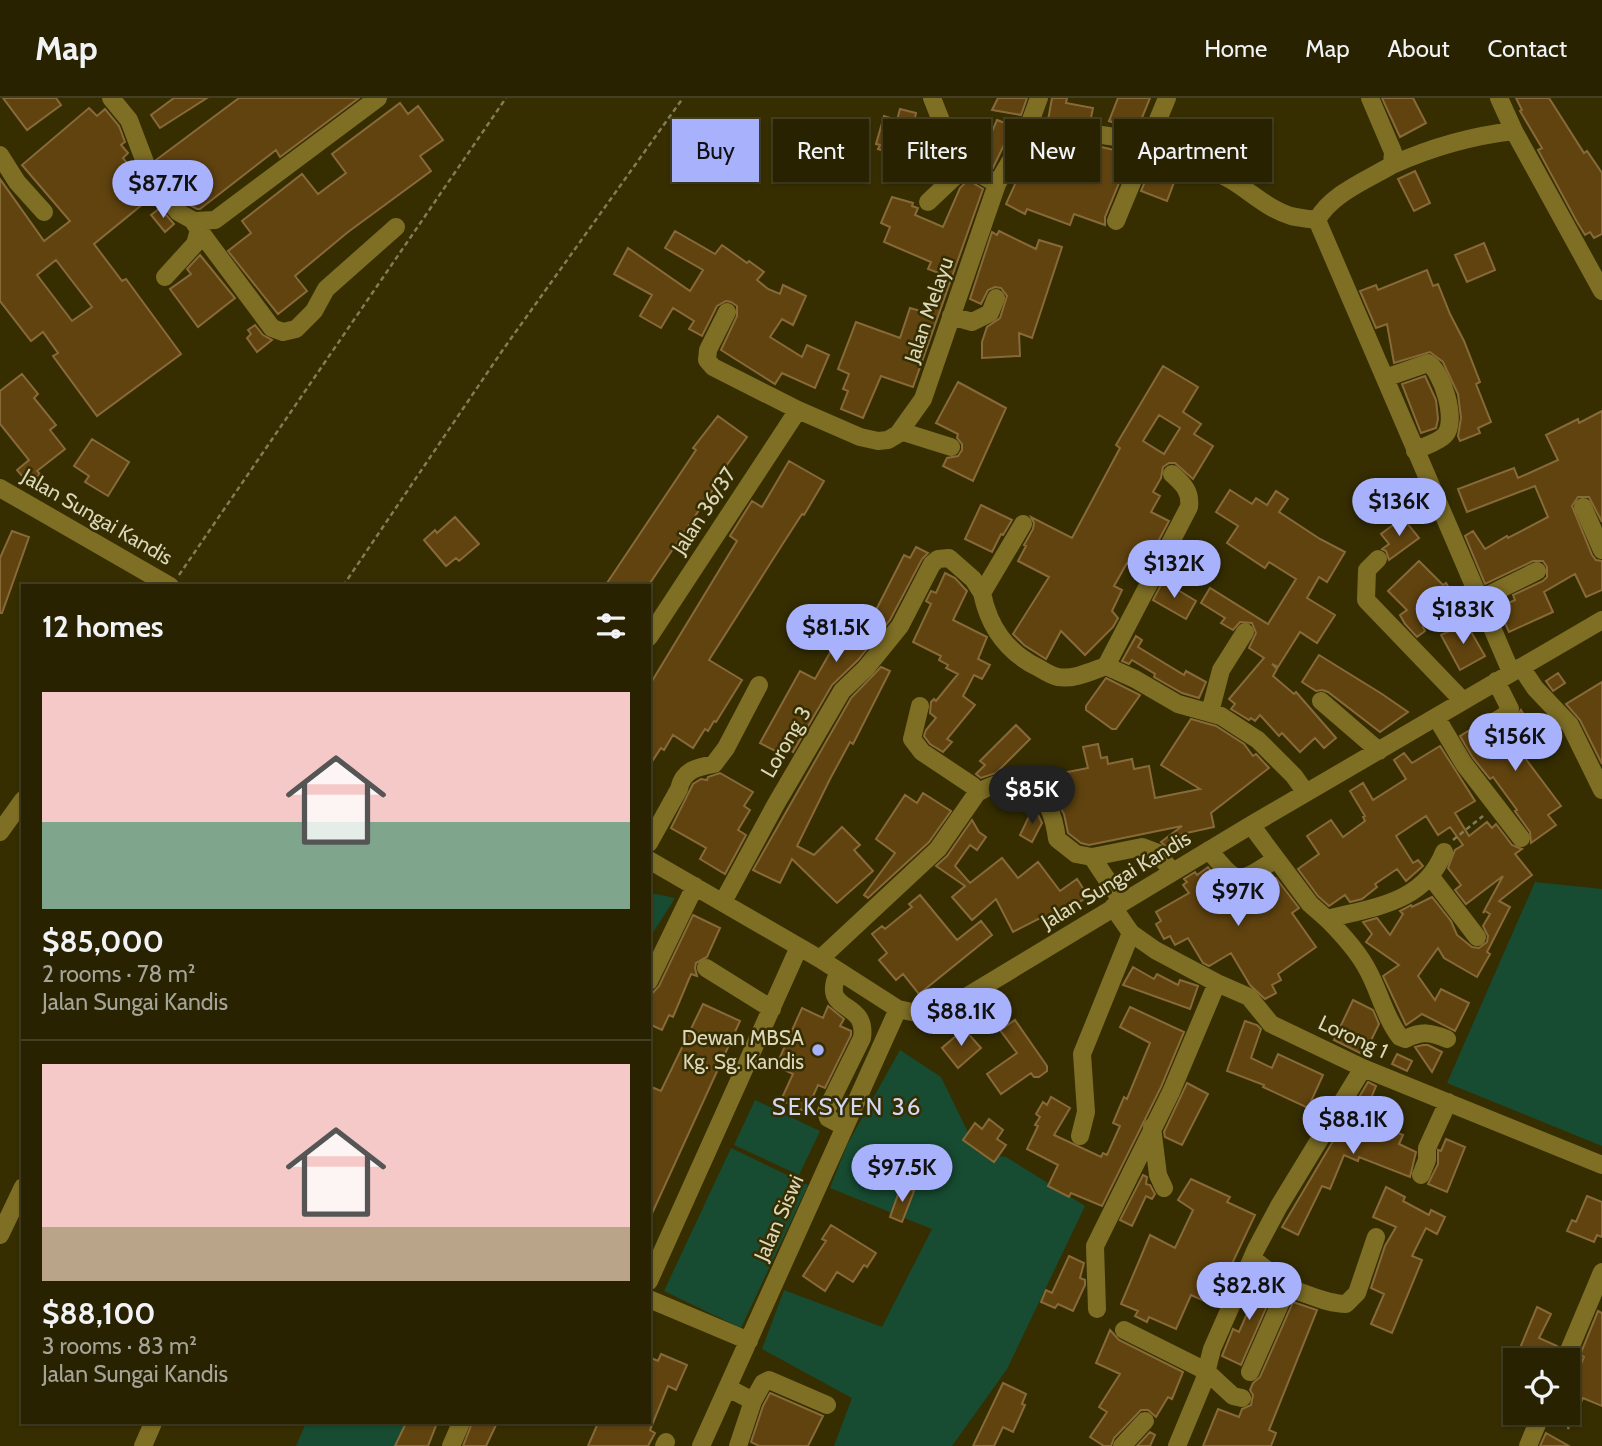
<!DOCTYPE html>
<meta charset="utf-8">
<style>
body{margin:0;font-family:Cabin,sans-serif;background:#302a0b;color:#f1f3f6;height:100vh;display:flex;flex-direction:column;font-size:26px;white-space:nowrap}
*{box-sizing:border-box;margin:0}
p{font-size:23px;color:#a5a499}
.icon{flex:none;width:38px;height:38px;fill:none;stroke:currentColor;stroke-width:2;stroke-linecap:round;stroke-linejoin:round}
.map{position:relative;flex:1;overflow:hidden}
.panel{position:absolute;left:21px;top:486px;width:630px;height:840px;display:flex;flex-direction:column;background:#282201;border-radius:0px;box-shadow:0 2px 5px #0004,0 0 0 2px #443f23}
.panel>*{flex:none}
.guide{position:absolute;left:672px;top:21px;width:665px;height:63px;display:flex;gap:14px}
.tools{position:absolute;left:1503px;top:1250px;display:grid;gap:14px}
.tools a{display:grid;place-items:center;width:77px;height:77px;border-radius:0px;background:#282201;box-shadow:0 2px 5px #0004,0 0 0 2px #443f23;font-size:35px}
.price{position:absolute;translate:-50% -60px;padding:0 16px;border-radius:24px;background:#a7b1fc;color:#111;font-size:23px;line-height:46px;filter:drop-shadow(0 2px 4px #0008)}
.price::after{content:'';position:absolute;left:50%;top:42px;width:21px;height:16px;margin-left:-10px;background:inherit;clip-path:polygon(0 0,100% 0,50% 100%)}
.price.selected{background:#222;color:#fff}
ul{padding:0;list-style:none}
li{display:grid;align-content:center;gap:14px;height:371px;padding:0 21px}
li+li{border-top:2px solid #443f23}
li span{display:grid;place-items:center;height:217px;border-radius:0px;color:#555}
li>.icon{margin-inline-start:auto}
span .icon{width:126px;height:126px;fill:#fffc;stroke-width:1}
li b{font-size:30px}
h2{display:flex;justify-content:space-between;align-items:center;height:84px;padding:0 21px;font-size:30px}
.pill{padding:0 24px;border-radius:0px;background:#282201;box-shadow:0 2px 5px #0004,0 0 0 2px #443f23;font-size:24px;line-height:63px}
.pill.selected{background:#a7b1fc;color:#111}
header{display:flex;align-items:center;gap:42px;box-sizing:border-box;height:98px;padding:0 35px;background:#282201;border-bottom:2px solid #443f23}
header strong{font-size:33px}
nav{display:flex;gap:38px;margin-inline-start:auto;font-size:24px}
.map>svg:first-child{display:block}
.green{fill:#174c32}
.building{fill:#60430f;stroke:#886a39;stroke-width:2;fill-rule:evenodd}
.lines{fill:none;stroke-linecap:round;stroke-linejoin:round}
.path{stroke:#827c56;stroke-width:2.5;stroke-dasharray:5 3.5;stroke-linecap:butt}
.minor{stroke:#7e6f25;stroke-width:18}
.poi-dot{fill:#a7b1fc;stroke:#362e01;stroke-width:2.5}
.labels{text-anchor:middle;stroke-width:5;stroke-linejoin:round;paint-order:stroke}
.street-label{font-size:21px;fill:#dcd7ba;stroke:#362e01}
.poi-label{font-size:21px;fill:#dcd7ba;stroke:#362e01;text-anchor:end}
.quarter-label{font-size:24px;letter-spacing:2px;fill:#d2d7f4;stroke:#362e01}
</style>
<header>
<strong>Map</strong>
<nav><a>Home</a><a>Map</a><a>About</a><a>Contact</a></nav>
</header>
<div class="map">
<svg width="1602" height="1348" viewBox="0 0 1602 1348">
<rect width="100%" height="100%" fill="#362e01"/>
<path class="green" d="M1535,784L1602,791V1048L1447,985Z
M651,795L675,800L649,841V796Z
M900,952L941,979L978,1055L1006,1059L1085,1108L1007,1271L952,1348H834L852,1300L762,1251L784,1192L882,1229L932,1131L830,1090L847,1047Z
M755,1002L820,1033L799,1077L734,1047Z
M731,1050L808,1087L741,1230L664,1193Z
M306,1325H410L401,1348H296Z"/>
<path class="building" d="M3,0H56L61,7L27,32Z
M174,0H207L160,30L151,17Z
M239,0H359L280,59L276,52L200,111H197L187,106L159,69L156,62Z
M998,0H1027L1021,17L992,12Z
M1052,0H1067L1066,5L1093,10L1090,25L1048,22Z
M1118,0H1150L1137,32L1109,23Z
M1382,0H1413L1426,25L1400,39Z
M1516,0H1549L1584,55L1587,53L1602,75V136L1594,140L1590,134L1585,137L1577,124L1538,52L1542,50L1520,13L1522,12Z
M400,5L408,16L418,8L443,42L420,58L431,73L348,134L295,178L307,193L278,216L228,153L251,135L242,123L302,76L318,96L346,75L332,56Z
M89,10L97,18L105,11L119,28L125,44L121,47L128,55L123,60L127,65L122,69L149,101L94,146L122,183L126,181L181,256L97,318L53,258L58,255L43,234L31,243L0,203V81L44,143L70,123L22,67ZM56,162L92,209L72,223L37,177Z
M900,11L916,15L914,25L929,30L924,46L914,44L910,60L878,51L880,47L876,46L884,18L897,22Z
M997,22L1013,28L993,70L979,63Z
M1064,46L1093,57L1097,48L1131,56L1105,119V127L1074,116L1070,127L1027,111L1025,116L1006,106L1032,49L1039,50L1040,48Z
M1154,62L1179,71L1167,103L1141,93Z
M1415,73L1430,105L1414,113L1398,81Z
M968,82L983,91L913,289L881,278L863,320L841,311L848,293L843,291L849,276L838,271L856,224L900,240L910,210L924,214L939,175L928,171L931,164L884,144L890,129L881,125L892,99L913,105L912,108L918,110L915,117L943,129L960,90Z
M160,110L174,126L165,134L151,117Z
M675,133L715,156L722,147L747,165L749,163L764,174L757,182L768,191L780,196L783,187L806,198L793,227L782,221L770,239L802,259L807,247L829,257L815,290L782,275L775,286L721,252L737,218V208L731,204L726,203L717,208L702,238L689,231L694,223L673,210L661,230L640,218L652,197L614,176L628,150L690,193L703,172L665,150Z
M999,133L1036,151L1039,142L1062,149L1032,240L1019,235L1020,258L982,260V244L987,229L1000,220L1007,198L1001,190L995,189L988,192L981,206L970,201L992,134L997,137Z
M1484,145L1495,172L1467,184L1455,157Z
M200,157L235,200L198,229L170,191L191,176L187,171Z
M1427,172L1433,188L1438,186L1450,216L1464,243L1480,284L1476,286L1491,324L1478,330L1480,335L1460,343L1458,338L1461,320L1458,296L1443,264L1430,254L1394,265L1387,226L1376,230L1360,193L1376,187L1378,192Z
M255,227L263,237L272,242L257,254L247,240L251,236L248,232Z
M1163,268L1198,289L1183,314L1201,326L1194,336L1213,348L1193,381L1175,365H1169L1163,369L1161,380L1153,394L1160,398L1151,414L1169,423L1142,474L1127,465L1114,488L1122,492L1112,513L1118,520L1113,529L1085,557L1061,533L1046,561L1024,547L1013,536L1049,479L1018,463L1026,448L1024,447L1033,431L1034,425L1031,419L1072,440L1120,350L1116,347ZM1159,317L1180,330L1164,356L1143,343Z
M22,276L38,296L34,300L56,327L50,332L65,351L37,373L40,376L28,385L17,372L29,362L0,326V293Z
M1425,278L1436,302L1438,321L1436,330L1421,335L1402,286Z
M958,284L1006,310L973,383L943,368L947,360L958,358L962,352V346L957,340L958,336L936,325Z
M1602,313V424L1589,399H1578L1572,408L1592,457L1596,462L1602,463V492L1586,499L1575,476L1544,494L1553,514L1509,534L1498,510L1515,502L1513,497L1543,483L1547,479V469L1543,463H1533L1485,486L1465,438L1473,433L1485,451L1507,438L1508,440L1548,419L1535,388L1467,414L1458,391L1514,370L1518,380L1558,362L1546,337L1578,321L1579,325Z
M718,318L747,339L716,382L718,384L648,488H605L696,352L693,350Z
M92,341L129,364L108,398L85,384L89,378L74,368Z
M789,363L824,383L804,417L802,416L782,447L709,562L742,582L716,624L714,623L708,633L705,631L693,650L673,637L664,652L661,650L649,668V588L737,443L730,438L752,403L762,409Z
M1230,392L1252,406L1256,400L1267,407L1276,393L1288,401L1279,414L1320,441L1345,454L1327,484L1319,479L1307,500L1335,517L1317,545L1300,534L1278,569L1272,566L1277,571L1273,578L1294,596L1296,594L1336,640L1324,650L1315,640L1300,654L1282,635L1279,638L1260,617L1255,623L1251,620L1249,622L1231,611L1235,606L1229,601L1264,560L1249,550L1256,535L1252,525L1240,524L1233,532L1221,525L1225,520L1201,505L1210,490L1268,526L1296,481L1269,464L1265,470L1227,445L1238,428L1216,414Z
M981,407L1012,422L1003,437L1001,436L992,454L965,441Z
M455,419L479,446L459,463L456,460L446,468L424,442L435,432L437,435Z
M1401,421L1405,427L1407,425L1419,440L1389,462L1386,453L1382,451L1389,446L1381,436Z
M12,433L29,439L2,515H0V460Z
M916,449L928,455L922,461L890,522L858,562L832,587L793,654L787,650L783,657L760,645L800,573L815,581L840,537L845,541L849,534L852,536L855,531L857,533L870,511L875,514L904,457L910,460Z
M1419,463L1443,487L1446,485L1459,507L1423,529L1425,533L1417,539L1405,526L1400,517L1407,512L1388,493Z
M945,475L955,480L967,493L953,522L987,539L978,561L990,567L982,581L974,577L963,598L975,607L947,641L952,644L943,654L930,646L924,638L926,632L936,620L930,615L931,604L934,601L936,603L958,576L946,570L948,567L939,562L941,558L913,544L931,506L926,503L931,493L936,495Z
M1163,483L1196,503L1186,521L1153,502Z
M1466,525L1485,558L1460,572L1441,537Z
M1136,538L1142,542L1138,549L1184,577L1186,573L1206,584L1199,600L1182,595L1154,579L1155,576L1132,562L1129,566L1122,563Z
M1319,557L1382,596L1408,614L1380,634L1328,594L1322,592L1316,593L1302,584Z
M881,569L890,573L853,646L850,644L830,681L797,748L814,757L842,729L860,747L854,752L873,773L837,805L792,761L780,785L753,772L851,600Z
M1558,575L1565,585L1553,593L1546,583Z
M1106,580L1140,597L1116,631H1112L1086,612V608Z
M1602,584V666L1580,622L1566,606Z
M1521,612L1538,640L1519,652L1561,708L1548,717L1556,727L1531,745L1530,734L1515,713L1517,712L1493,679L1490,681L1473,660L1460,638L1478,627L1483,637H1494L1512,626Z
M1191,621L1216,628L1244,646L1253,658L1256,656L1269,670L1211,715L1214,729L1182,736L1185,750L1171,753L1161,744L1182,728L1089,747L1081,745L1068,735L1064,716L1049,690L1047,678L1088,670L1083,649L1098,646L1101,660L1107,659L1108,666L1132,661L1134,671L1149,668L1155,700L1200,691L1161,667Z
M1016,627L1030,641L996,675L981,680L976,676L985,667L980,663Z
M1440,648L1475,703L1455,715L1469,738L1487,724L1492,730L1496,726L1512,747L1522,751L1515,756L1532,777L1499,803L1510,809L1487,854L1490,856L1477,879L1444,860L1438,850L1418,878L1435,902L1441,891L1469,905L1455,933L1422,916L1406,927L1383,878L1399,867L1366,844L1372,836L1363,824L1377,820L1390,837L1403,816L1400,813L1411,807L1412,809L1432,799L1451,823L1457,837L1472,849L1479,850L1487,844L1488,838L1483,828L1490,816L1485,813L1483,815L1503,778L1466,806L1455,792L1461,787L1448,770L1455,752L1463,747L1450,729L1438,737L1426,718L1396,738L1413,765L1418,762L1423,768L1406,783L1397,771L1375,786L1377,789L1362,801L1350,804L1345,797L1329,808L1318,798L1298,771L1319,756L1307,738L1331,722L1343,739L1365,723L1363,719L1365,718L1350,693L1363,685L1373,702L1406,681L1394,662L1404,655L1412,665Z
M720,675L753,694L744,708L750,712L738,732L746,737L725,776L700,761L706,750L671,730L693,686L701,681L707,682L708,679Z
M923,695L951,713L929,744L868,800L864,797L895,755L876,741L905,697L917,705Z
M1034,708L1042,725L1032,744L1020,737Z
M972,722L979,734L986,739L977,752L970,747L955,768L970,785L1002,760L1018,780L1038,764L1060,793L1077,781L1088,798L1073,809L1076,814L1064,821L1058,812L1043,821L1042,819L1013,834L996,801L972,822L952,799L965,788L936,768L947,758Z
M1208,769L1238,807L1276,780L1299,810L1292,815L1316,849L1278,876L1281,882L1272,887L1276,895L1265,901L1250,887L1231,855L1209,868L1203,865L1188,840L1175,847L1170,838L1164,841L1156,826L1161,823L1156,814L1189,795L1183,787L1187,784L1184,781L1195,774L1197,777Z
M920,797L957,842L981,823L992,837L919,896L903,876L896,882L879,862L887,855L872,836L882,828L885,831L912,809L909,806Z
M693,817L720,830L707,859L696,865L695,870L697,878L691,876L673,919L669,917L662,932L649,926V899L659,888Z
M1133,869L1154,881L1157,876L1178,887L1180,882L1198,888L1190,911L1123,887Z
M1353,902L1373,912L1379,926L1364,957L1334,942Z
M703,906L740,923L649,1122V988L661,993Z
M828,908L844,921L840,928L851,933V937L825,990L818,987L806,1014L781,1002L793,976L776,968L802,910L823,920Z
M1130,909L1184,934L1161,989L1102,1108L1071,1095L1069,1099L1048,1088L1058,1067L1027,1051L1038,1028L1035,1027L1040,1019L1036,1016L1043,1004L1047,1007L1051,999L1070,1010L1054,1037L1101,1059L1103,1055L1107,1057L1120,1028L1113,1025L1124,999L1127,1001L1150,945L1120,929Z
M1015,922L1047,968V973L1039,979H1034L1031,975L1001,996L987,976L1017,955L1000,932Z
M1245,923L1257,927L1261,931L1251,960L1272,970L1278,956L1323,977L1308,1010L1263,989L1264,987L1227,973Z
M964,931L981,950L958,970L942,950Z
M1423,947H1428L1442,954L1432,974L1415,949Z
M1397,956L1412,963L1407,973L1392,966Z
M1368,984L1376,988L1363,1020L1403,1037L1399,1046L1416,1054L1410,1079L1359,1059L1358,1063L1344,1057L1330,1091L1322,1088L1298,1137L1282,1129Z
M1187,985L1208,996L1182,1047L1165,1039L1164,1034Z
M989,1021L1003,1032L997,1041L1006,1047L994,1064L963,1042L975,1025L982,1031Z
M1446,1041L1465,1049L1447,1094L1428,1086L1438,1066V1052L1441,1053Z
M1143,1077L1147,1079L1146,1086L1150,1087L1155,1096L1152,1101L1146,1098L1132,1128L1120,1122Z
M1191,1081L1230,1099L1227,1104L1255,1117L1230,1170L1226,1168L1209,1205L1191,1197L1176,1231L1149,1219L1147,1224L1135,1218L1138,1213L1121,1206L1150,1137L1175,1150L1193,1112L1178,1102Z
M901,1088L914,1093L902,1124L890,1119Z
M1386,1089L1405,1099L1403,1103L1429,1117L1431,1112L1445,1119L1437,1136L1426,1130L1412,1158L1422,1162L1392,1235L1371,1226L1384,1196L1371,1190L1385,1148L1396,1129L1373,1119Z
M1587,1098L1602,1104V1139L1597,1137L1594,1144L1567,1133L1572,1122L1576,1124Z
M831,1127L876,1155L867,1169L864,1167L853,1184L837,1174L825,1193L803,1178L826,1143L822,1141Z
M1069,1158L1084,1165L1080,1180L1085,1182V1187L1073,1213L1058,1206L1055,1210L1041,1204L1046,1192L1052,1195Z
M1256,1180L1274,1192L1241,1267L1222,1258L1233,1231L1239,1234L1249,1211L1243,1209Z
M1293,1204L1317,1212L1269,1332L1276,1335L1271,1348H1203L1218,1311L1239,1319L1242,1311L1251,1307L1253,1297L1250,1292L1253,1285L1260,1279Z
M1537,1209L1551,1216L1539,1240L1557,1248L1551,1262H1515Z
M1598,1213L1602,1215V1308L1583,1300L1568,1331V1295L1584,1259L1580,1257Z
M1110,1232L1119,1242L1183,1274L1172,1301L1168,1299L1156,1319L1148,1312H1141L1114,1340L1111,1348H1104L1090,1339L1107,1314L1099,1309L1120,1276L1096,1265Z
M661,1256L687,1267L676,1292L668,1288L650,1332L655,1335L648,1348H588L598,1325H649V1259L658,1263Z
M1003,1285L1026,1296L1022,1306L1025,1307L1013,1334L1003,1329L994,1348H973Z
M770,1295L823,1318L808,1348H759L751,1344L763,1308Z
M406,1325H437L428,1348H395Z
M472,1325H497L486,1348H463Z
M1150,1334L1155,1337L1150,1348H1137Z
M1546,1335L1569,1348H1540Z"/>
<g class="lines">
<path class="path" d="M179,477L506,0
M343,488L502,253L683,0
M1453,742L1483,718"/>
<path class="minor" d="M111,0L129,22L151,80L178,114L194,123L215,122L378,0
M932,0L953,53L966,68L997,86
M1370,0L1393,54L1392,67C1367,82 1331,96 1317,122L1511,574
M1499,0L1514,33L1602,193
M1025,38C1095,26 1170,47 1231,82C1251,94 1268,111 1291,118C1299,120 1309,121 1317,122
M0,57L17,84L44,114
M1392,67C1432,49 1470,38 1514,33
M928,104L966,68
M1116,123L1167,0
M199,132L272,230L283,234L296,231L314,213L326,191L396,129
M165,179L195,146L199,132L195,126
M727,214L708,252L707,262L713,269L798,312L860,339L878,343L888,342L898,336L923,301L997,86L1025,38L1039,0
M951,218L972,224L990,215L996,200
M1385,280L1428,265C1442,273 1458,323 1445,337C1439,344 1424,348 1415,353
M900,333L951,349
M0,390L170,488
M1583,409L1602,452
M1023,426L982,495C989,529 1006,554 1039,570C1044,573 1052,578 1058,579C1073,582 1092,573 1106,568L1135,581L1178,606L1221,618L1258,642L1294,678L1306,695
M1378,461L1367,472L1366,502L1463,603
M1480,501L1537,473
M649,539L798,312
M1106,568L1189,409C1191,393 1183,386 1172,376
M1521,569L1535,590L1570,627L1602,692
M1321,603L1379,653
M1210,614L1221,572L1245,534
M1436,619L1464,666L1521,740
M1489,627L1504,618L1510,611L1496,583
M977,695C1024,668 1051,693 1057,741L1076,756L1092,759
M1251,727L1310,806L1327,821C1374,809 1424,805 1444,754
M0,734L23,702
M649,745L679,691C683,672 697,669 714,666L726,650L759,587
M1209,752C1238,788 1238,786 1276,761
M649,762L820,861L898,911L921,916L937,913L966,899L1251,727L1602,522
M1431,779L1477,839
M723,804L776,706L842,593L866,570L900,528L932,466L938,461L949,460L973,481L982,495
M1122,804L1092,759L1142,749L1158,755L1172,774
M1113,809L1131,835L1155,852L1217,885L1249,899L1271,926L1363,970L1602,1067
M1327,821C1341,835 1356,851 1366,869C1379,891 1384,918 1400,939L1405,941C1422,933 1430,934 1447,941
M820,861L938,751L977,695L973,688L922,654L912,641L920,608
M706,870L772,911
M839,873C818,917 868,900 862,940L826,1013L828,1020L845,1029
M649,883L695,788
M1152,1029L1158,1077L1164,1090
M1080,1038L1086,1014L1082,956L1131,835
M1421,1077L1427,1062V1050L1448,1004
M0,1137L23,1089
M649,1183L799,849
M1287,1190C1307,1195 1326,1206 1346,1206L1357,1195L1376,1139
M649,1201L749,1243
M1097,1211L1095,1148L1171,994L1217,885
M1124,1232L1206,1273L1233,1298L1242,1300
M1565,1262L1602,1174
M1250,1274L1287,1190L1281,1183L1252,1160
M728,1290L753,1303L763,1285L769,1282L827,1307
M143,1348L153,1325
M451,1348L461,1325
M664,1348L666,1344
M701,1348L898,911
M738,1348L753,1303
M1122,1348L1145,1323
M1177,1348L1204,1283L1212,1251L1256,1151L1279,1108L1363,970
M1528,1348L1542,1314"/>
</g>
<circle class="poi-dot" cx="818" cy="952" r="7"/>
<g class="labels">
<g class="street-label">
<text transform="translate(929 212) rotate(-71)" y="7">Jalan Melayu</text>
<text transform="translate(704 413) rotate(-57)" y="7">Jalan 36/37</text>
<text transform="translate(97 419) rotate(30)" y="7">Jalan Sungai Kandis</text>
<text transform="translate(786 644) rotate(-60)" y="7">Lorong 3</text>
<text transform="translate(1116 782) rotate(-31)" y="7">Jalan Sungai Kandis</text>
<text transform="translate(1353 939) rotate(25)" y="7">Lorong 1</text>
<text transform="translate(779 1120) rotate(-66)" y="7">Jalan Siswi</text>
</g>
<g class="poi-label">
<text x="804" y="947">Dewan MBSA<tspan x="804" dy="24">Kg. Sg. Kandis</tspan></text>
</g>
<g class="quarter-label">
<text x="847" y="1017">SEKSYEN 36</text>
</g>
</g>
</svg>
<div class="tools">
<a><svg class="icon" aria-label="locate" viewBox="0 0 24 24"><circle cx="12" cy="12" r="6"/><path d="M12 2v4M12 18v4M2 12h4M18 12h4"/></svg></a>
</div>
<b class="price" style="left:163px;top:122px">$87.7K</b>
<b class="price" style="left:1399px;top:440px">$136K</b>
<b class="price" style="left:1174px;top:502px">$132K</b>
<b class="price" style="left:1463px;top:548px">$183K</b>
<b class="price" style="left:836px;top:566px">$81.5K</b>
<b class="price" style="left:1515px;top:675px">$156K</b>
<b class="price selected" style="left:1032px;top:728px">$85K</b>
<b class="price" style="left:1238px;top:830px">$97K</b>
<b class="price" style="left:961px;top:950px">$88.1K</b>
<b class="price" style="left:1353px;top:1058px">$88.1K</b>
<b class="price" style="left:902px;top:1106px">$97.5K</b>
<b class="price" style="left:1249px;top:1224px">$82.8K</b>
<div class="guide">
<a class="pill selected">Buy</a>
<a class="pill">Rent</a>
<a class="pill">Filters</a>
<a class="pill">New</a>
<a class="pill">Apartment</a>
</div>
<section class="panel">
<h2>12 homes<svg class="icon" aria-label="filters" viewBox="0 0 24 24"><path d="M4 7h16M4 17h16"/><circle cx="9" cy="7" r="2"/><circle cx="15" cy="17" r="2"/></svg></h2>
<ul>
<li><span style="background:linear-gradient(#f6c9c9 60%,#7fa58c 0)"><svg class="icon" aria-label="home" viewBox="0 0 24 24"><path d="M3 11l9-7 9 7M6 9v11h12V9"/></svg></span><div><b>$85,000</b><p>2 rooms · 78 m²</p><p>Jalan Sungai Kandis</p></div></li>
<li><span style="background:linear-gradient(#f6c9c9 75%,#b9a48a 0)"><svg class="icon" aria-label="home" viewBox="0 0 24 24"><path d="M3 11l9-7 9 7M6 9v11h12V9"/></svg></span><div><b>$88,100</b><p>3 rooms · 83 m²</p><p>Jalan Sungai Kandis</p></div></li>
</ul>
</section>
</div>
